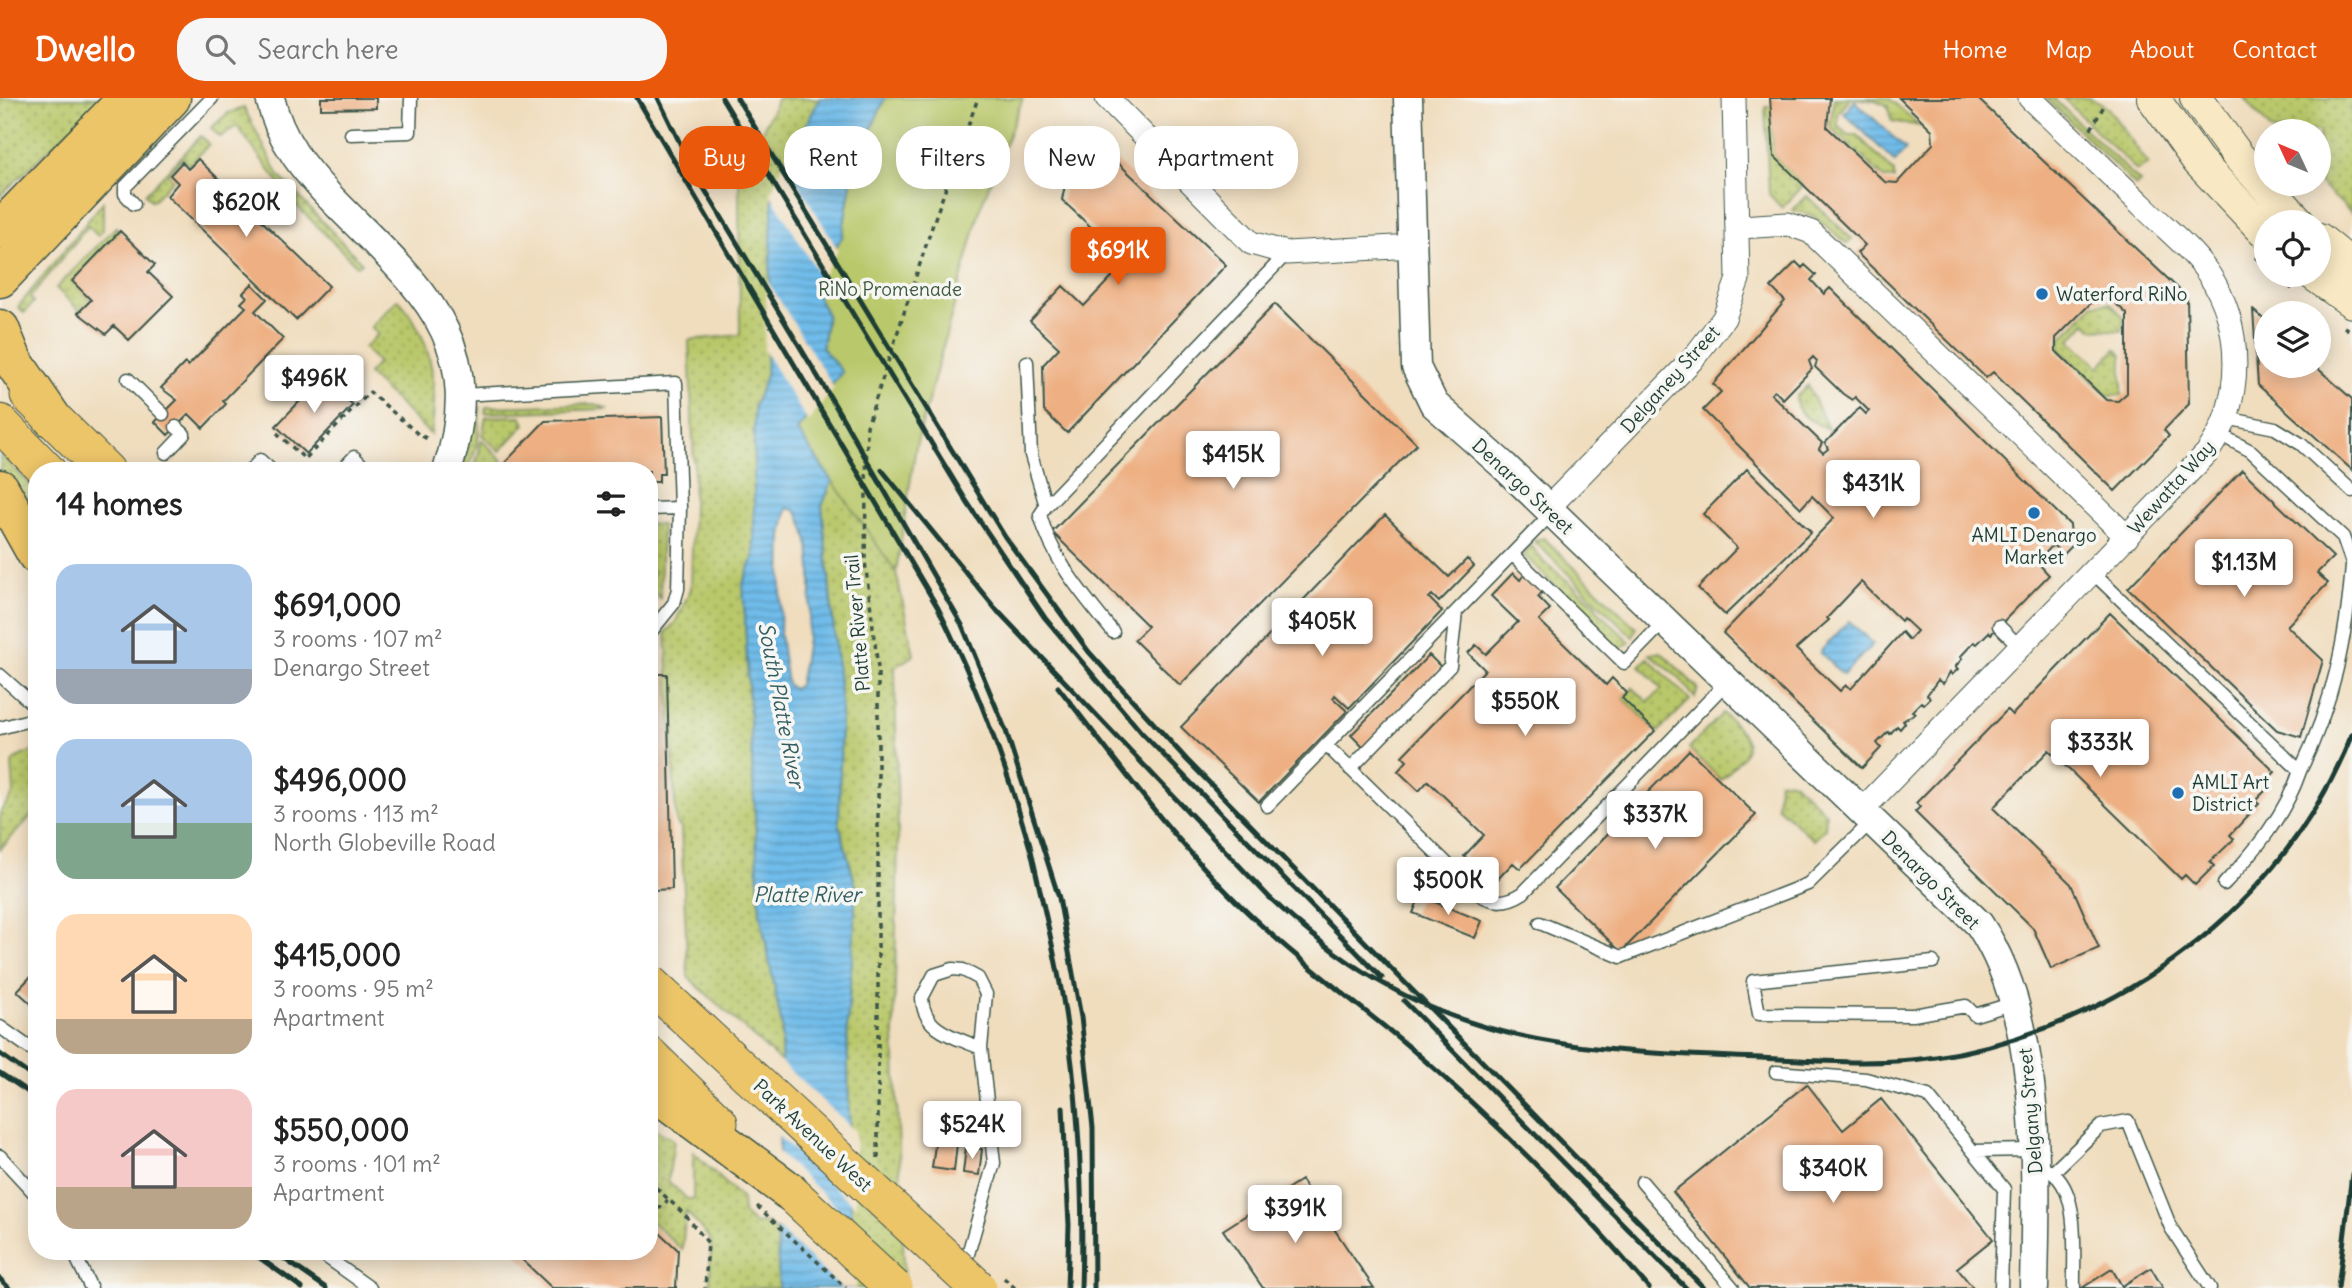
<!DOCTYPE html>
<meta charset="utf-8">
<style>
body{margin:0;font-family:Delius,sans-serif;background:#f6f6f6;color:#222;height:100vh;display:flex;flex-direction:column;font-size:26px;white-space:nowrap}
*{box-sizing:border-box;margin:0}
p{font-size:23px;color:#767676}
.icon{flex:none;width:38px;height:38px;fill:none;stroke:currentColor;stroke-width:2;stroke-linecap:round;stroke-linejoin:round}
.map{position:relative;flex:1;overflow:hidden}
.side{position:absolute;left:28px;top:364px;width:630px;height:798px;display:flex;flex-direction:column;background:#fff;border-radius:28px;box-shadow:0 4px 18px #0003}
.side>*{flex:none}
.banner{position:absolute;left:679px;top:28px;width:665px;height:63px;display:flex;gap:14px}
.needle{width:46px;rotate:314deg}
.buttons{position:absolute;left:2254px;top:21px;display:grid;gap:14px}
.buttons a{display:grid;place-items:center;width:77px;height:77px;border-radius:50%;background:#fff;box-shadow:0 4px 18px #0003;font-size:35px}
.price{position:absolute;translate:-50% -60px;padding:0 16px;border-radius:7px;background:#fff;color:#222;font-size:23px;line-height:46px;filter:drop-shadow(0 2px 4px #0008)}
.price::after{content:'';position:absolute;left:50%;top:42px;width:21px;height:16px;margin-left:-10px;background:inherit;clip-path:polygon(0 0,100% 0,50% 100%)}
.price.active{background:#ea580c;color:#fff}
ul{padding:0;list-style:none}
li{display:flex;align-items:center;gap:21px;height:175px;padding:0 28px}
li span{display:grid;place-items:center;flex:none;width:196px;height:140px;border-radius:21px;color:#555}
li>.icon{margin-inline-start:auto}
span .icon{width:84px;height:84px;fill:#fffc;stroke-width:1}
li b{font-size:30px}
h2{display:flex;justify-content:space-between;align-items:center;height:84px;padding:0 28px;font-size:30px}
.pill{padding:0 24px;border-radius:28px;background:#fff;box-shadow:0 4px 18px #0003;font-size:24px;line-height:63px}
.pill.active{background:#ea580c;color:#fff}
header{display:flex;align-items:center;gap:42px;box-sizing:border-box;height:98px;padding:0 35px;background:#ea580c;color:#fff}
header strong{font-size:33px}
nav{display:flex;gap:38px;margin-inline-start:auto;font-size:24px}
.search{width:490px;height:63px;background:#f6f6f6;display:flex;align-items:center;gap:18px;box-sizing:border-box;padding:0 24px;border-radius:28px;color:#767676;font-size:26px}
.map>svg:first-child{display:block}
.grass{fill:url(#grass-dots);stroke:#6c824f;stroke-width:2}
.park{fill:#b9c86a;stroke:#6c824f;stroke-width:2}
.water{fill:url(#water-rules);stroke:#487c8f;stroke-width:2;fill-rule:evenodd}
.pier{fill:#f0ddbe}
.building{fill:#eeb083;fill-rule:evenodd}
.lines{fill:none;stroke-linecap:round;stroke-linejoin:round}
.service-casing{stroke:#3e5549;stroke-width:15}
.minor-casing{stroke:#3e5549;stroke-width:25}
.tertiary-casing{stroke:#3e5549;stroke-width:31}
.secondary-casing{stroke:#3e5549;stroke-width:34}
.primary-casing{stroke:#3e5549;stroke-width:39}
.motorway-casing{stroke:#3e5549;stroke-width:41}
.path{stroke:#3e5549;stroke-width:3.5;stroke-dasharray:5 5;stroke-linecap:butt}
.service{stroke:#fff;stroke-width:12}
.minor{stroke:#fff;stroke-width:23}
.tertiary{stroke:#fff;stroke-width:28}
.secondary{stroke:#f8e8c3;stroke-width:32}
.primary{stroke:#edc569;stroke-width:37}
.motorway{stroke:#edc569;stroke-width:38}
.rail{stroke:#1f3d34;stroke-width:5}
.primary-bridge-casing{stroke:#3e5549;stroke-width:39;stroke-linecap:butt}
.path-bridge{stroke:#3e5549;stroke-width:3.5;stroke-dasharray:5 5;stroke-linecap:butt}
.primary-bridge{stroke:#edc569;stroke-width:37}
.poi-dot{fill:#1f6fb2;stroke:#f6f6f2;stroke-width:2.5}
.labels{text-anchor:middle;stroke-width:7;stroke-linejoin:round;paint-order:stroke}
.park-label{font-size:19px;fill:#3e593f;stroke:#f6f6f2}
.poi-label{font-size:19px;fill:#1f3d34;stroke:#f6f6f2;text-anchor:start}
.street-label{font-size:19px;fill:#1f3d34;stroke:#f6f6f2}
.water-label{font-size:21px;font-style:italic;fill:#335d62;stroke:#f6f6f2}
</style>
<header>
<strong>Dwello</strong>
<div class="search"><svg class="icon" aria-label="search" viewBox="0 0 24 24"><circle cx="10" cy="10" r="6"/><path d="M15 15l6 6"/></svg>Search here</div>
<nav><a>Home</a><a>Map</a><a>About</a><a>Contact</a></nav>
</header>
<div class="map">
<svg width="2352" height="1190" viewBox="0 0 2352 1190">
<defs>
<pattern id="grass-dots" width="8" height="8" patternUnits="userSpaceOnUse" patternTransform="scale(1.75)"><rect width="8" height="8" fill="#b9c86a"/><path d="M2 2h.1M6 6h.1" fill="none" stroke="#96a458" stroke-width="1.8" stroke-linecap="round"/></pattern>
<pattern id="water-rules" width="6" height="5" patternUnits="userSpaceOnUse" patternTransform="scale(1.75)"><rect width="6" height="5" fill="#70bcea"/><path d="M0 2.5h6" fill="none" stroke="#5b9abe"/></pattern>
</defs>
<rect width="100%" height="100%" fill="#f6f6f2"/>
<filter id="ink" filterUnits="userSpaceOnUse"><feTurbulence type="fractalNoise" baseFrequency=".0143" numOctaves="2"/><feDisplacementMap in="SourceGraphic" scale="14" xChannelSelector="R" yChannelSelector="G"/><feConvolveMatrix kernelMatrix="1 2 1 2 8 2 1 2 1" color-interpolation-filters="sRGB"/></filter>
<filter id="wash" filterUnits="userSpaceOnUse"><feTurbulence type="fractalNoise" baseFrequency=".00686" numOctaves="4" result="noise"/><feDisplacementMap in="SourceGraphic" scale="28" xChannelSelector="R" yChannelSelector="G"/><feGaussianBlur stdDeviation="1.57" result="paint"/><feColorMatrix in="noise" values="0 0 0 0 0 0 0 0 0 0 0 0 0 0 0 0 0 1.4 0 .05"/><feComposite in="paint" operator="in"/></filter>
<g filter="url(#wash)">
<rect width="100%" height="100%" fill="#f0ddbe"/>
<path class="grass" d="M0,0H103L0,98Z
M778,0H820L773,92L766,278L754,309V459L743,486L760,814L782,929L781,964L688,879L681,730L676,725L666,534L675,525L691,491L694,369L689,242L740,237L739,81Z
M1834,0H1886L1890,1L1920,28L1892,23L1887,7L1875,2L1851,0L1838,15V28L1848,37H1857L1894,74V81H1885L1830,29Z
M2046,0H2053L2140,84L2136,88Z
M2063,0H2090L2108,10L2148,66L2137,73Z
M2245,0H2352V115L2319,85V33H2272Z
M1765,9H1771L1774,58L1804,87L1782,110L1769,96Z
M244,10L279,78L362,165L357,168L292,103L237,28L220,39L211,30L228,15Z
M201,38L209,46L189,67L182,61L168,76L173,82L152,103L145,96Z
M1807,98L1852,141L1847,146L1814,118L1793,112Z
M103,104V132L98,138L88,128L30,200L34,204L24,215L18,209Z
M116,129L120,133L72,183L91,202L80,213L56,190Z
M398,201C432,239 439,288 431,337L368,276L378,265L364,250L378,236L371,229Z
M2110,205L2124,219L2122,233L2093,231L2086,224L2070,242L2099,269L2116,251L2122,257V297L2109,298L2060,252V241L2094,206Z
M1808,287L1828,331C1814,324 1795,318 1796,299Z
M595,306L608,311L485,315L486,309Z
M480,310L478,343L468,373H461C471,353 466,327 480,310Z
M521,318L525,326L500,353L482,337L486,319Z
M482,342L503,363L493,373H474Z
M0,357L37,393V410L0,374Z
M816,358L896,474L914,557L895,569L898,739L894,937L905,1190H853L847,927L855,822V785L839,726L841,608L822,408L832,383Z
M649,426L662,427L660,500L649,489V482L654,476L649,471Z
M1544,440L1636,530L1633,539C1600,507 1567,474 1534,443Z
M1531,447L1543,463L1592,503L1601,516L1630,544L1618,552L1524,457Z
M1661,554L1698,590L1695,600L1679,580L1650,556Z
M1648,560L1690,602L1658,634L1623,600L1633,590L1648,604L1662,591L1640,568Z
M1723,615C1758,648 1752,649 1721,682L1689,650Z
M37,651V712L0,751V714L14,695L12,665L16,660Z
M1779,683L1794,684L1826,715L1825,730L1814,742L1777,708Z
M649,1028L674,1042L668,1083L687,1101H693V1054L742,1101L743,1115L754,1126L767,1125L777,1134L779,1190H710L711,1142L686,1113L682,1152L649,1121Z"/>
<path class="park" d="M885,0H1023L981,108L916,348L896,474L797,332L842,274L822,250L827,217L812,188L842,139L853,73Z"/>
<path class="water" d="M820,0H885L853,73L842,139L812,188L827,217L822,250L842,274L797,332L832,383L822,408L841,608L839,726L855,785V822L847,927L853,1190H779L777,1134L782,929L760,814L743,486L754,459V309L766,278L773,92ZM787,410L795,412C823,448 808,544 799,587L793,591L787,586L780,537L782,438Z
M1855,3L1906,51L1895,64L1844,15Z
M1849,523L1873,546L1843,577L1820,554Z"/>
<path class="pier" d="M785,63L838,152L821,180L770,95Z
M767,182L834,290L808,324L764,252Z
M778,962L855,1033L856,1109L776,1036Z
M776,1053L856,1127V1190H841L774,1127Z"/>
<g id="blocks">
<path class="building" d="M321,0H376V10L321,11Z
M1770,0H1830L1827,29L1885,84L1897,85L1933,46L1932,32L1899,0H1977L2187,199L2189,306L2164,332L2169,338L2115,393L1993,274L1986,280L1857,155L1865,147L1774,58ZM2095,201H2111L2127,216V295L2118,303L2106,302L2056,253V240Z
M1097,45L1226,167L1067,335L1044,313L1043,267L1059,250L1030,223L1063,188L1084,208L1127,163L1062,102L1067,77Z
M198,61L329,188L296,222L167,98L178,85L170,77L182,64L188,71Z
M120,133L155,167L148,174L173,198L129,242L114,228L106,236L78,215L91,202L72,183Z
M1796,164L1802,170L1805,167L1816,177L1811,182L1824,196L1830,190L2070,427L2072,448L2063,457L2053,447L2037,464L2049,477L1991,536L1989,534L1977,546L1974,544L1960,559L1962,561L1955,569L1958,571L1952,577L1950,574L1943,586L1938,582L1927,597L1930,600L1924,606L1921,604L1912,613L1915,615L1903,623L1905,625L1900,631L1897,628L1890,636L1888,634L1877,645L1881,650L1862,670L1723,535L1834,420L1812,398L1801,410L1703,312L1721,294L1713,286L1785,203L1771,189ZM1813,259L1817,263L1815,269L1843,296L1852,302L1855,299L1869,313L1866,316L1860,310L1853,316L1825,345L1828,351L1823,355L1819,351L1822,345L1771,296L1775,293L1783,301L1812,271L1809,263ZM1861,484L1901,523L1903,520L1917,533L1909,542L1902,534L1851,591L1846,587L1840,593L1796,551L1829,522L1827,520Z
M252,186L267,201L255,213L283,241L223,303L226,306L203,330L189,316L168,337L155,324L177,302L161,290L185,265L188,268L246,209L241,205L247,199L243,195Z
M1275,206L1417,346L1180,587L1134,542L1148,528L1052,434Z
M2253,212L2266,223V268H2315L2352,301V372L2258,287Z
M323,279L353,307L306,356L276,328Z
M662,319L664,376H659V384H649V373H497L545,323Z
M1747,371L1811,434L1725,517L1698,490L1737,450L1703,416Z
M2242,372L2333,459L2317,475L2328,485L2287,528L2323,562L2301,639L2277,632L2128,490Z
M1385,417L1449,479L1467,461L1474,468L1439,504L1432,497L1429,500L1442,513L1349,610L1335,597L1333,600L1347,613L1259,704L1181,629Z
M1513,475L1520,482L1525,476L1543,493L1538,499L1550,511L1539,522L1606,587L1612,580L1627,595L1622,600L1655,633L1520,771L1513,765L1493,786L1464,758L1484,737L1428,683L1419,693L1398,673L1407,663L1402,658L1485,572L1468,555L1476,547L1486,556L1518,524L1491,498Z
M2110,515L2275,674L2265,684L2270,688L2255,703L2259,706L2230,737L2234,741L2210,764L2214,768L2195,787L2185,777L2181,781L2049,652L1993,710L2071,786L2099,850L2051,871L2033,830L1915,714L1920,709L1916,705L2007,612L2012,617Z
M1429,557L1441,569L1363,649L1351,637Z
M649,576H667L672,791L654,792V781H649Z
M1689,652L1756,717L1621,854L1555,790Z
M1420,798L1482,823L1475,840L1413,815Z
M37,872V911L17,893Z
M1807,986L1843,1032L1881,1001L1993,1141L1957,1170L1973,1190H1750L1673,1094Z
M938,1024L959,1027L954,1073L932,1070Z
M967,1033L977,1034L975,1045L966,1043Z
M966,1049L982,1051L979,1077L963,1075Z
M1301,1082L1374,1190H1263L1223,1132Z
M649,1125L678,1152L676,1190H552L513,1153H649Z
M2151,1170L2163,1190H2082L2112,1171L2122,1188Z"/>
</g>
</g>
<g filter="url(#ink)">
<use href="#blocks" fill-opacity="0" stroke="#3e5549" stroke-width="2"/>
<g class="lines">
<defs>
<path id="service" d="M351,36L410,34L411,0
M134,106L125,96V89L212,0
M1027,264L1031,357L1046,408
M128,281L163,316
M462,297L676,285L680,410L649,411
M2226,320L2275,330L2301,346L2352,393
M2219,336L2251,353L2343,439L2352,465
M166,355L184,336L176,329
M250,373L260,362L272,373
M341,373L354,359L368,373
M1512,456L1624,565L1665,523
M2092,474L2300,673C2285,717 2256,752 2224,786
M1999,528L2020,549
M1113,534C1083,497 1053,463 1040,417L1046,408L1287,155
M649,536L674,505L678,491L680,410
M0,577L37,610
M0,630L37,620
M1326,647L1475,793C1491,806 1506,806 1523,795L1727,584
M1350,671L1450,568L1456,514
M2300,673C2333,605 2346,544 2352,468
M1267,708L1552,415
M1540,825L1621,859L1808,786L1872,723
M1933,864L1753,883L1759,916L1913,917L1966,908L1975,917L2014,905
M0,929L37,955
M1776,974L1866,981L1928,998L2004,1091L2001,1190
M1974,1053L2033,1052
M0,1058L37,1098
M2045,1071C2082,1085 2073,1156 2074,1190
M2053,1074L2101,1028L2128,1023L2171,1130L2210,1190
M1642,1084L1733,1190
M73,1153L91,1190
M318,1153L370,1190
M964,1170L994,1065L981,950L986,896L978,880L963,872L953,871L934,877L922,900C923,933 955,939 981,950"/>
<path id="minor" d="M1107,0L1251,145L1287,155L1413,148
M1740,129L1788,126L1811,134L2127,439
M1548,410L1692,262L1724,220L1738,181L1734,0
M1861,713L2207,355C2244,304 2244,228 2208,175C2191,150 2166,131 2145,110C2107,73 2068,37 2030,0"/>
<path id="tertiary" d="M270,0C280,43 304,72 334,103C418,189 490,240 447,373
M1408,0L1416,269L1434,306L1504,368L1979,826C2044,922 2036,1078 2034,1190"/>
<path id="secondary" d="M2153,0L2198,63L2266,135
M2196,0L2238,58L2299,124
M2319,141L2352,168
M2314,177L2352,204"/>
<path id="primary" d="M29,297L106,373
M0,325L47,373
M649,957L719,1025"/>
<path id="motorway" d="M0,132L128,0
M0,180L171,0
M0,231L13,263L52,320
M0,391L37,457
M649,989L789,1093"/>
</defs>
<use href="#service" class="service-casing"/>
<use href="#minor" class="minor-casing"/>
<use href="#tertiary" class="tertiary-casing"/>
<use href="#secondary" class="secondary-casing"/>
<use href="#primary" class="primary-casing"/>
<use href="#motorway" class="motorway-casing"/>
<path class="path" d="M2091,31L2105,6
M2256,159L2266,168
M2275,177L2292,191
M2344,229L2352,234
M277,335L305,361L370,294L418,336L430,342
M878,1060V570L865,463L867,328L934,123L978,0
M649,1083L686,1118L708,1145L705,1190
M649,1104L660,1110L668,1102
M757,1108L846,1190
M649,1113L656,1106"/>
<use href="#service" class="service"/>
<use href="#minor" class="minor"/>
<use href="#tertiary" class="tertiary"/>
<use href="#secondary" class="secondary"/>
<use href="#primary" class="primary"/>
<use href="#motorway" class="motorway"/>
<path class="rail" d="M637,0L938,510C977,588 1006,667 1030,750
M658,0L693,72L835,307L962,527L1006,633L1059,800L1081,919L1093,1030L1094,1190
M722,0L967,404L1045,520L1142,635L1382,880
M737,0L1005,439L1089,554L1187,662L1704,1190
M882,372L999,515
M995,510L1269,799C1416,938 1539,952 1734,959C1800,961 1870,969 1936,959C2118,931 2284,809 2352,636
M1058,589C1118,665 1175,745 1245,812C1296,861 1353,902 1407,947C1494,1021 1575,1103 1649,1190
M1029,743C1041,800 1056,856 1065,914C1079,1006 1084,1097 1081,1190
M1404,903L1686,1190
M0,956L37,982
M0,975L37,1000
M1063,1009L1069,1127L1067,1190
M250,1153L302,1190
M273,1153L326,1190
M0,1181L9,1190
M2338,1190L2352,1076"/>
<defs>
<path id="primary-bridge" d="M649,885L978,1190
M789,1093L894,1190"/>
</defs>
<use href="#primary-bridge" class="primary-bridge-casing"/>
<path class="path-bridge" d="M649,849L660,860
M1004,1180L1015,1190"/>
<use href="#primary-bridge" class="primary-bridge"/>
</g>
</g>
<g class="poi-dot">
<circle cx="2042" cy="196" r="7"/>
<circle cx="2034" cy="415" r="7"/>
<circle cx="2178" cy="695" r="7"/>
</g>
<g class="labels">
<g class="park-label">
<text x="890" y="198">RiNo Promenade</text>
</g>
<g class="poi-label">
<text x="2056" y="203">Waterford RiNo</text>
<text x="2034" y="444" text-anchor="middle">AMLI Denargo<tspan x="2034" dy="22">Market</tspan></text>
<text x="2192" y="691">AMLI Art<tspan x="2192" dy="22">District</tspan></text>
</g>
<g class="street-label">
<text transform="translate(1670 281) rotate(-48)" y="7">Delganey Street</text>
<text transform="translate(1523 388) rotate(43)" y="7">Denargo Street</text>
<text transform="translate(2171 389) rotate(-48)" y="7">Wewatta Way</text>
<text transform="translate(857 525) rotate(-95)" y="7">Platte River Trail</text>
<text transform="translate(1931 782) rotate(45)" y="7">Denargo Street</text>
<text transform="translate(2030 1013) rotate(-95)" y="7">Delgany Street</text>
<text transform="translate(813 1037) rotate(43)" y="7">Park Avenue West</text>
</g>
<g class="water-label">
<text transform="translate(781 607) rotate(79)" y="7">South Platte River</text>
<text x="807" y="804">Platte River</text>
</g>
</g>
</svg>
<div class="buttons">
<a><svg class="needle" viewBox="-14 -14 28 28"><path d="M0-13l5 13h-10z" fill="#e53935"/><path d="M0 13l5-13h-10z" fill="#767676"/></svg></a>
<a><svg class="icon" aria-label="locate" viewBox="0 0 24 24"><circle cx="12" cy="12" r="6"/><path d="M12 2v4M12 18v4M2 12h4M18 12h4"/></svg></a>
<a><svg class="icon" aria-label="layers" viewBox="0 0 24 24"><path d="M12 4l9 5-9 5-9-5zM3 14l9 5 9-5"/></svg></a>
</div>
<b class="price" style="left:246px;top:141px">$620K</b>
<b class="price active" style="left:1118px;top:189px">$691K</b>
<b class="price" style="left:314px;top:317px">$496K</b>
<b class="price" style="left:1233px;top:393px">$415K</b>
<b class="price" style="left:1873px;top:422px">$431K</b>
<b class="price" style="left:2244px;top:501px">$1.13M</b>
<b class="price" style="left:1322px;top:560px">$405K</b>
<b class="price" style="left:1525px;top:640px">$550K</b>
<b class="price" style="left:2100px;top:681px">$333K</b>
<b class="price" style="left:1655px;top:753px">$337K</b>
<b class="price" style="left:1448px;top:819px">$500K</b>
<b class="price" style="left:972px;top:1063px">$524K</b>
<b class="price" style="left:1833px;top:1107px">$340K</b>
<b class="price" style="left:1295px;top:1147px">$391K</b>
<div class="banner">
<a class="pill active">Buy</a>
<a class="pill">Rent</a>
<a class="pill">Filters</a>
<a class="pill">New</a>
<a class="pill">Apartment</a>
</div>
<section class="side">
<h2>14 homes<svg class="icon" aria-label="filters" viewBox="0 0 24 24"><path d="M4 7h16M4 17h16"/><circle cx="9" cy="7" r="2"/><circle cx="15" cy="17" r="2"/></svg></h2>
<ul>
<li><span style="background:linear-gradient(#a9c7e8 75%,#9aa5b1 0)"><svg class="icon" aria-label="home" viewBox="0 0 24 24"><path d="M3 11l9-7 9 7M6 9v11h12V9"/></svg></span><div><b>$691,000</b><p>3 rooms · 107 m²</p><p>Denargo Street</p></div></li>
<li><span style="background:linear-gradient(#a9c7e8 60%,#7fa58c 0)"><svg class="icon" aria-label="home" viewBox="0 0 24 24"><path d="M3 11l9-7 9 7M6 9v11h12V9"/></svg></span><div><b>$496,000</b><p>3 rooms · 113 m²</p><p>North Globeville Road</p></div></li>
<li><span style="background:linear-gradient(#ffd9b3 75%,#b9a48a 0)"><svg class="icon" aria-label="home" viewBox="0 0 24 24"><path d="M3 11l9-7 9 7M6 9v11h12V9"/></svg></span><div><b>$415,000</b><p>3 rooms · 95 m²</p><p>Apartment</p></div></li>
<li><span style="background:linear-gradient(#f6c9c9 70%,#b9a48a 0)"><svg class="icon" aria-label="home" viewBox="0 0 24 24"><path d="M3 11l9-7 9 7M6 9v11h12V9"/></svg></span><div><b>$550,000</b><p>3 rooms · 101 m²</p><p>Apartment</p></div></li>
</ul>
</section>
</div>
